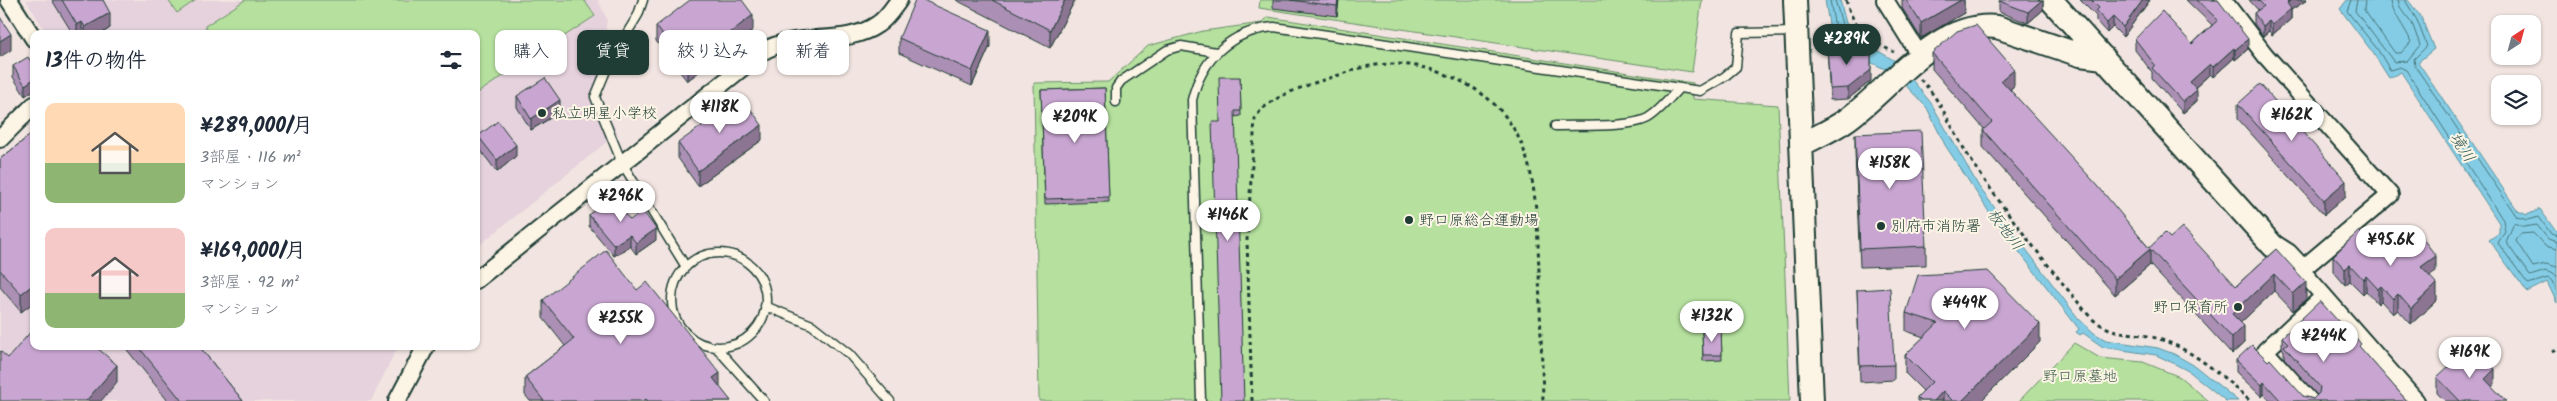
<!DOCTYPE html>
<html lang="ja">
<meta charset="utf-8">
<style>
body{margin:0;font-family:Kalam,"Klee One",sans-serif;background:#f2f2f3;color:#1f2937;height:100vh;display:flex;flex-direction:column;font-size:19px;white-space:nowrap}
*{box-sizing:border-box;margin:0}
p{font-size:16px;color:#747a83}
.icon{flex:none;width:28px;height:28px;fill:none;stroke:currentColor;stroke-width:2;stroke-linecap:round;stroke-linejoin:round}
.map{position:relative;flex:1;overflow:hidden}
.panel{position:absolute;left:30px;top:30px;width:450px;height:320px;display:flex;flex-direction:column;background:#fff;border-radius:10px;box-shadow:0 1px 4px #0004}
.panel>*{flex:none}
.top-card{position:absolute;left:495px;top:30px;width:475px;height:45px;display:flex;gap:10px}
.needle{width:32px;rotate:36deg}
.tools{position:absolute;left:2491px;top:15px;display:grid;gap:10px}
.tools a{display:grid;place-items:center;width:50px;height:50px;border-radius:10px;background:#fff;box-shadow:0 1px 4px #0004;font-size:25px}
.price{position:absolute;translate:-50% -42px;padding:0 11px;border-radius:18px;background:#fff;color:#222;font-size:16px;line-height:32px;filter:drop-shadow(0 1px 2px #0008)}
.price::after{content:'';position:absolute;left:50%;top:30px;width:15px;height:11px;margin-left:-8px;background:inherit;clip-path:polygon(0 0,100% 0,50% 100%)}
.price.active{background:#1f3d34;color:#fff}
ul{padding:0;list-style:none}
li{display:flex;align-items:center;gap:15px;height:125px;padding:0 15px}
li span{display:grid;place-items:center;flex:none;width:140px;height:100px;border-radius:10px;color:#555}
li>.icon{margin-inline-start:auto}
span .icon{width:60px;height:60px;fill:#fffc;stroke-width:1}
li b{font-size:21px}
h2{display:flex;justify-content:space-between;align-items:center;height:60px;padding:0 15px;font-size:21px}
.chip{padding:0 18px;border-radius:10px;background:#fff;box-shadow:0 1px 4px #0004;font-size:18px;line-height:45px}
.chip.active{background:#1f3d34;color:#fff}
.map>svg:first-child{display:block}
.built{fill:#e5d2dc}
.green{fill:#b5e09e;stroke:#6a8e69}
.water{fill:#84cce5;stroke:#5c939e}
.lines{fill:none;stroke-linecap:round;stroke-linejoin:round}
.shore{stroke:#47767b;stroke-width:1}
.lane-casing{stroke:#1f3d34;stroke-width:11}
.street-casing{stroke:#1f3d34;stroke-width:20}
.secondary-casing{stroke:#1f3d34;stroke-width:26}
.path{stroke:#1f3d34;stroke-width:3;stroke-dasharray:4 4;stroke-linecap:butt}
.lane{stroke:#fcf5e5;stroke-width:8}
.street{stroke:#fcf5e5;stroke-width:16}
.secondary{stroke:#fcf5e5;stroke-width:22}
.wall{fill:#ac8fb4;stroke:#1f3d34}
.shaded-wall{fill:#8c7492;stroke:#1f3d34}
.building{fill:#c8a6d1;stroke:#1f3d34}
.poi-dot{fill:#1f3d34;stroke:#fcf5e5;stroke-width:2}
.labels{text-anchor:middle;stroke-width:4;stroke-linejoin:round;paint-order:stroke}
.poi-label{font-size:15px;fill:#1f3d34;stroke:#fcf5e5;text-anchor:start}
.park-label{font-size:15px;fill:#3d5e49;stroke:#fcf5e5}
.water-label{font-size:16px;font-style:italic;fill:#335a57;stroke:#fcf5e5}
</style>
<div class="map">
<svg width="2557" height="401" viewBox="0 0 2557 401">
<rect width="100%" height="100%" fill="#f2e5e1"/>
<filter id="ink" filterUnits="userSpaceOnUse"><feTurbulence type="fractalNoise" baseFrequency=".02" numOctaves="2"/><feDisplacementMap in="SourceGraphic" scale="10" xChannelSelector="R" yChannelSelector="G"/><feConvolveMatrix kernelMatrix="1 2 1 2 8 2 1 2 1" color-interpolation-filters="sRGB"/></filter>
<g filter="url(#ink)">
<path class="built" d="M26,0H598L607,19L597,93L618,133L476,248V34H47Z
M34,133V346H398L371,401H0V167Z"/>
<path class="green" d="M168,0H196L177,13Z
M245,0H584L595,16L476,94V34H210L205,26Z
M1260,0H1702L1692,72L1259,8Z
M1268,17L1693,83V99L1778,105L1790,401H1039L1034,83L1108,82L1148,46L1203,31L1262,23Z
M2074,343L2100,358L2143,362L2180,377L2209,401H2019Z"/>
<path class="water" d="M1825,0H1840L1846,23L1858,39L1902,65L1908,75L1931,103L1979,187L2078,318L2094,333L2106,340L2158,348L2174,354L2195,366L2238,401H2226L2190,372L2171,362L2156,355L2103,347L2083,333L2080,335L2076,332L2079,329L1993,218L1945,145L1927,108L1895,74L1862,58L1838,40L1830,30Z
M2347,0H2408L2421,17L2434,49L2418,62L2518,211L2527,215L2540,209L2557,233V303L2547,282L2527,292L2489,240L2499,233V223L2401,72L2389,78L2373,53L2340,9Z"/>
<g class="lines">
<path class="shore" d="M1830,0L1835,28L1852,44L1854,41L1842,24L1835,0
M2351,0L2347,11L2378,50L2390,70L2400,67L2406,70L2503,220L2505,231L2498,243L2528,284L2548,278L2553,281L2557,292
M2357,0L2355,11L2394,62L2407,61L2420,45L2412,23L2400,7L2398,0
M2365,0L2364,10L2395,53H2401L2411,42C2406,28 2391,12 2391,0
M2405,0L2417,20L2427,46L2414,59L2415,66L2517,217L2527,220L2539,217L2551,234L2557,236
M2557,242L2548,239L2537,225L2524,227L2514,223L2506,242L2530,276L2546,271L2557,276
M2557,249L2545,246L2533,233L2520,234L2516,241L2533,267L2546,264L2557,267"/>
<defs>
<path id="lane" d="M643,0L638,15L610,61L595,97L622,163L686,267
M1116,102V88L1121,81L1167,50L1181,46L1216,52
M1555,126C1578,125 1630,128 1648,118C1660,111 1670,98 1679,88
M672 300a47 47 0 1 1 94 0a47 47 0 1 1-94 0Z
M765,306L812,325L849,354L890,401
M716,347L764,401
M1201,401L1192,100C1202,58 1231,31 1274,27L1700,91L1724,77L1736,67L1739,33L1794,32"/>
<path id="street" d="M9,0L34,39
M1885,0L1920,56
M2223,0L2265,55L2390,195L2301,270L2416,401
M0,139L34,105
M476,280L762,52C797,30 844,48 878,24C887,18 893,8 899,0
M397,401L426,346
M2310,401L2265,351L2324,296"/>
<path id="secondary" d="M1795,0L1812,401
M2051,0L2273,246L2287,255L2301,270
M1801,145C1816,137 1832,130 1845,121C1890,90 1936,20 1997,27L2080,55L2104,58"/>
</defs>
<use href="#lane" class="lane-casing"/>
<use href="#street" class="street-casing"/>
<use href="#secondary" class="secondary-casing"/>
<path class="path" d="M1846,0C1854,29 1867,40 1894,52
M1920,79C1943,102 1953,133 1971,160C2007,215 2049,267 2091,318C2113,336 2127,331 2152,337C2189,346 2222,375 2250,401
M2552,352L2557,349
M1252,401L1247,240L1255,119C1267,93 1327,80 1354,70C1384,60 1419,63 1447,75C1538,111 1536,190 1539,272C1540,315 1542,358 1543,401"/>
<use href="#lane" class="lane"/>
<use href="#street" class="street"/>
<use href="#secondary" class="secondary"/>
</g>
<path class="wall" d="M52,0H103L110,28L101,34H73Z
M956,0H1075L1050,48Z
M1273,0H1339L1337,16L1273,8Z
M1902,0H1964V13L1921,38L1902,8Z
M2043,0V10L2028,23L1999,12V1Z
M2080,0H2150L2123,37L2113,27L2107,33L2096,21V16Z
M2186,0H2218L2248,49L2235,60L2234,58L2213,77L2210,74L2195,88L2197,101L2183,113L2152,78V72L2135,50V39L2192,44L2212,25Z
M2249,0H2307L2291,10V19L2272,35L2269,31L2263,36L2254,24V13L2258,10Z
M656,26L753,30L687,81L656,41Z
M899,38L990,46L972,86L899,53Z
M1827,47L1871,81L1848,99L1830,100Z
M1932,53L2014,86L2010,90L2149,248L2170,238L2236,286L2276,249L2306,299L2293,311L2274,291L2240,323L2244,343L2232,354L2150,265L2115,295L1983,147V130L1984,129L1932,69Z
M13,66H34V90L25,96L13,77Z
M1240,77L1241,116L1235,117L1220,122Z
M1105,88L1109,202L1045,204L1041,90Z
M517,96L560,112L531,130L517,107Z
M2238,104L2346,196L2324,215L2238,119Z
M34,132V302L21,312L0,287V159Z
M1855,134L1926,246V265L1860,267L1855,152Z
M478,136L516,156L497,172L478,147Z
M762,140L698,186L678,158V143Z
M589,215L630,220L656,240L636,254L630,246L614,256L589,226Z
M2368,242L2385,250L2395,254L2436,272L2429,276L2437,300L2411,324L2398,310L2393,314L2381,301L2378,304L2366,291L2363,294L2350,281L2345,285L2333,271V256Z
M637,290L731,401H530L525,395V377L565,346L543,318V300Z
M1857,290L1894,365V380L1860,382Z
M1906,313L2040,342L1981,401H1917V397L1923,391L1905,373V355L1924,337L1906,331Z
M1721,330L1722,360L1703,361L1702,331Z
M2282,337L2361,349L2407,401H2270L2264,394L2262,397L2236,372V360L2303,396L2313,399L2317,395L2284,358V351L2282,348Z
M124,346H199L243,401H168Z
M2467,360L2495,384L2492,387L2506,401H2445L2437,393V377Z"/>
<path class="shaded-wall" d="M1065,0H1075L1050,48V30Z
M1338,0H1339L1337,16V6Z
M1961,0H1964V13L1921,38V23Z
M2042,0H2043V10L2028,23V12Z
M2143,0H2150L2123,37V27Z
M2292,0H2307L2291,10V19L2272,35V25L2287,3Z
M110,13V28L101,34H85V27Z
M753,15V30L687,81V66Z
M2113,17V27L2107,33V23Z
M2269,21V31L2263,36V26Z
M82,22V34H77V25Z
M990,30V46L972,86V71Z
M11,34V50L0,57V41Z
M2248,39V49L2235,60V50Z
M2234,48V58L2213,77V67Z
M1871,54V81L1848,99V88Z
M2210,64V74L2190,92V82Z
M2014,69V86L2001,97V80Z
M34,79V90L25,96V85Z
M2197,90V101L2183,113V102Z
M560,100V112L531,130V119Z
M762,125V140L698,186V171Z
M516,145V156L497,172V160Z
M2346,181V196L2324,215V200Z
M656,229V240L636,254V243Z
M630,235V246L614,256V245Z
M2150,249V265L2115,295V279Z
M2436,256V272L2421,282V267Z
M2350,265V281L2345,285V269Z
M2274,274V291L2232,331V314Z
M2366,276V291L2363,294V279Z
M2306,282V299L2293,311V294Z
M34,284V302L21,312V294Z
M2437,284V300L2411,324V309Z
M2381,286V301L2378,304V289Z
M2398,294V310L2393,314V299Z
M2040,324V342L1981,401H1962Z
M2244,326V343L2232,354V338Z
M117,365V382L101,401H86Z
M2495,369V384L2485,394V379Z
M720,373V391L713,378Z
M2264,382V394L2262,397V385Z
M1943,391V401H1934Z"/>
<path class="building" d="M62,0H103L110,13L85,27L82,22L77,25Z
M690,0H742L753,15L687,66L656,26Z
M915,0H923L990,30L972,71L899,38Z
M992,0H1065L1050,30Z
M1290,0H1338L1337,6Z
M1906,0H1961L1921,23Z
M2000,0H2042L2028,12L1999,1Z
M2091,0H2143L2123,27L2113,17L2107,23L2096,11L2099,8Z
M2197,0H2218L2248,39L2235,50L2234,48L2213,67L2210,64L2190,82L2197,90L2183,102L2152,68L2155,65L2135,39L2162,11L2192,44L2218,20Z
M2258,0H2292L2287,3L2291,9L2272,25L2269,21L2263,26L2254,13L2264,6Z
M0,17L11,34L0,41Z
M1976,25L2014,69L2001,80L2098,186L2149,248L2165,233L2170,238L2182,227L2236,286L2276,249L2306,282L2293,294L2274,274L2232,314L2244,326L2232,338L2150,249L2115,279L1983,130L1992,122L1932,53L1957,31Z
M1845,46L1871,54V70L1848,88L1830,89L1827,47Z
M28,57L34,66V79L25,85L13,66Z
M1219,77H1240L1241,111H1235L1244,401H1221L1212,122H1220Z
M545,78L560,100L531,119L517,96Z
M2260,84L2346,181L2324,200L2238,104Z
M1105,88L1109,197L1045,199L1041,90Z
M742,97L762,125L698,171L678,143Z
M498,121L516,145L497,160L478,136Z
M1921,131L1926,246L1860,249L1855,134Z
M34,132V284L21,294L0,270V159Z
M610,197L630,220L643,211L656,229L636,243L630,235L614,245L589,215Z
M2359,231L2368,242L2372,238L2385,250L2388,247L2395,254L2420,235L2436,256L2421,267L2437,284L2411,309L2398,294L2393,299L2381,286L2378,289L2366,276L2363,279L2350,265L2345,269L2333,256Z
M606,250L637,290L647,282L720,373L713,378L731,401H648L646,399L642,401H544L525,377L574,339L543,300Z
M1988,271L2040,324L1962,401H1953L1943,391L1934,401H1921L1917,397L1932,382L1905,355L1938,323L1906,313L1918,275Z
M1890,288L1894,365L1860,366L1857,290Z
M2320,301L2346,330L2348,328L2361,344L2359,346L2407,401H2281L2264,382L2262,385L2236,360L2252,345L2268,361L2270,359L2303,396L2313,399L2319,393L2320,387L2284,346L2288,343L2282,337Z
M34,328V346H95L117,365L86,401H0V351L8,358Z
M1721,330L1722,355H1703L1702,331Z
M138,346H199L243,401H182Z
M2478,350L2495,369L2485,379L2506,401H2460L2437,377L2462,354L2467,360Z"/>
</g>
<g class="poi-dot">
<circle cx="542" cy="113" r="5"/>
<circle cx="1409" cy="220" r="5"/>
<circle cx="1881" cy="226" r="5"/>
<circle cx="2238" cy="307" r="5"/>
</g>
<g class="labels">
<g class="poi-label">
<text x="552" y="118">私立明星小学校</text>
<text x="1419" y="225">野口原総合運動場</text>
<text x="1891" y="231">別府市消防署</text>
<text x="2228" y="312" text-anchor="end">野口保育所</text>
</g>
<g class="park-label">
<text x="2080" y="381">野口原墓地</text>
</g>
<g class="water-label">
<text transform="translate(2463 147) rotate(57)" y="6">境川</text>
<text transform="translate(2006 229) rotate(53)" y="6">板地川</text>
</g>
</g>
</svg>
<div class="tools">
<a><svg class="needle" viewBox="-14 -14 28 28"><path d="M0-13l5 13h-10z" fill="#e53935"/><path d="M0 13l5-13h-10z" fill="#747a83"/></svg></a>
<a><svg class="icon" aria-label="layers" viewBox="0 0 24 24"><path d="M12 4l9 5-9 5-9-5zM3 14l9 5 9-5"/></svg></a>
</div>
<b class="price active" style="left:1847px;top:66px">¥289K</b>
<b class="price" style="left:720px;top:134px">¥118K</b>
<b class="price" style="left:2292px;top:142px">¥162K</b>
<b class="price" style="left:1075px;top:144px">¥209K</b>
<b class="price" style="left:1890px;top:190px">¥158K</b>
<b class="price" style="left:621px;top:223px">¥296K</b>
<b class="price" style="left:1228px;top:242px">¥146K</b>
<b class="price" style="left:2391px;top:267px">¥95.6K</b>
<b class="price" style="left:1965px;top:330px">¥449K</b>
<b class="price" style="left:1712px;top:343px">¥132K</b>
<b class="price" style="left:621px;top:345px">¥255K</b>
<b class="price" style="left:2324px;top:363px">¥244K</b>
<b class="price" style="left:2470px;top:379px">¥169K</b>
<div class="top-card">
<a class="chip">購入</a>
<a class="chip active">賃貸</a>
<a class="chip">絞り込み</a>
<a class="chip">新着</a>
</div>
<section class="panel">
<h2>13件の物件<svg class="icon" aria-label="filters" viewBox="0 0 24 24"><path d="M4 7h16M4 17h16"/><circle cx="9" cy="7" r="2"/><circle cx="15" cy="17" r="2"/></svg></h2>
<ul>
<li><span style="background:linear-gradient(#ffd9b3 60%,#8fb573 0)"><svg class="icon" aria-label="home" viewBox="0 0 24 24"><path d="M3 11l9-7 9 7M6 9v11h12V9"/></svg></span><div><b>¥289,000/月</b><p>3部屋 · 116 m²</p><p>マンション</p></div></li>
<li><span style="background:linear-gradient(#f6c9c9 65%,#8fb573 0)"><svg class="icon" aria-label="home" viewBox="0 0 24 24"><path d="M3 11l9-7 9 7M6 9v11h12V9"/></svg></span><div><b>¥169,000/月</b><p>3部屋 · 92 m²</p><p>マンション</p></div></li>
</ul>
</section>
</div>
